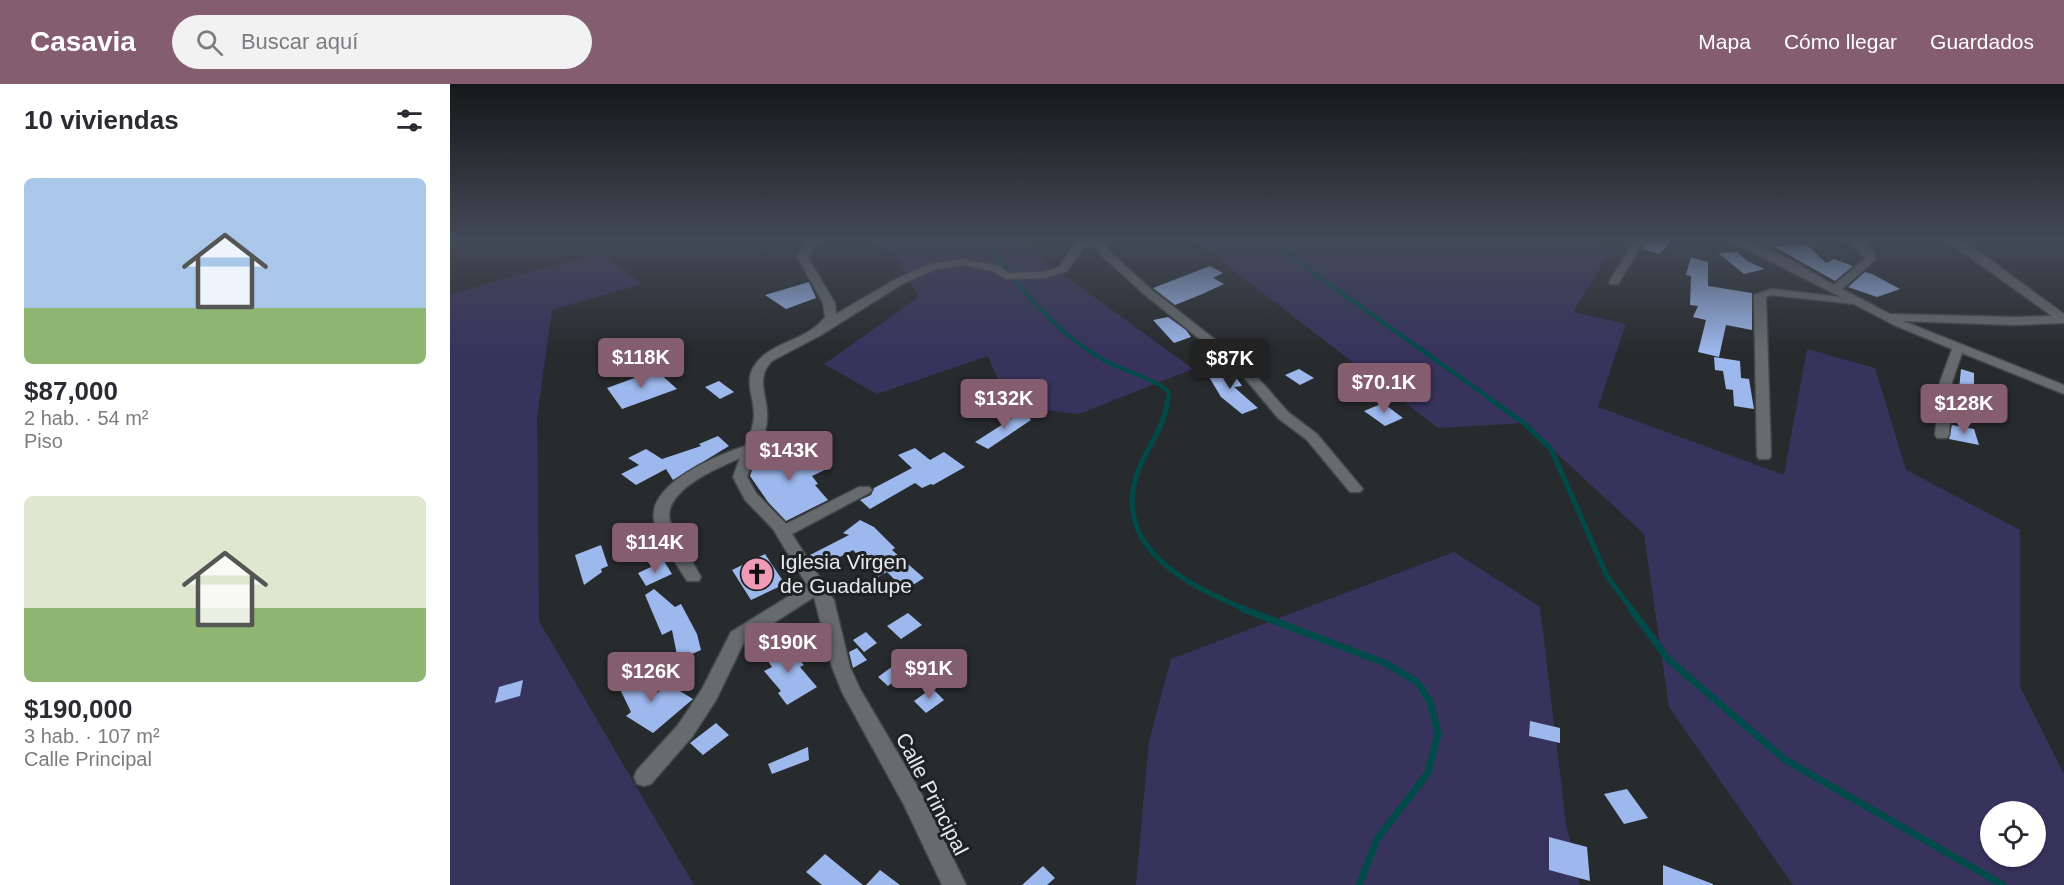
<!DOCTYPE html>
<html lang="es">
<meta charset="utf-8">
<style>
body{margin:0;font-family:Arial,sans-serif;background:#f2f2f3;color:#2b2b33;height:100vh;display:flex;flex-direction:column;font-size:22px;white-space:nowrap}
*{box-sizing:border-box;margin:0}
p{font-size:20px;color:#7c7c81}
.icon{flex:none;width:33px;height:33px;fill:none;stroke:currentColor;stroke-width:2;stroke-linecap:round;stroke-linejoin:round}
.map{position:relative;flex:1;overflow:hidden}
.details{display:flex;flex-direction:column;background:#fff;width:450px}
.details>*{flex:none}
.fabs{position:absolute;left:1530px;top:717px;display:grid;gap:12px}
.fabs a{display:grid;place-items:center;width:66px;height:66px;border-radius:50%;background:#fff;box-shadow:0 2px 4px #0004;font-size:30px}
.price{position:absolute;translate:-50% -51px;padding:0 14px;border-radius:6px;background:#845d6e;color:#fff;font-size:20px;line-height:39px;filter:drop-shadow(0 2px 3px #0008)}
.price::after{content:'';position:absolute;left:50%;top:36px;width:18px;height:14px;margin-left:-9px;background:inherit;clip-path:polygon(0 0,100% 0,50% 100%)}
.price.on{background:#222;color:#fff}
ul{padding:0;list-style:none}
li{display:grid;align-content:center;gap:12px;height:318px;padding:0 24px}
li span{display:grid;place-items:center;height:186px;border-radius:9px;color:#555}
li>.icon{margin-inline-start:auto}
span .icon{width:108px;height:108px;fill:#fffc;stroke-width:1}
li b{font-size:26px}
h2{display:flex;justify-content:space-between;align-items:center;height:72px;padding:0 24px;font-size:26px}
header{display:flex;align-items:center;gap:36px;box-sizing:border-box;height:84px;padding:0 30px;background:#845d6e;color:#fff}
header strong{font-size:28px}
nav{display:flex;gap:33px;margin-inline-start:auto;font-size:21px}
.search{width:420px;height:54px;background:#f2f2f3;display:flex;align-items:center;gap:15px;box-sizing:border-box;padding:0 21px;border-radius:33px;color:#7c7c81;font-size:22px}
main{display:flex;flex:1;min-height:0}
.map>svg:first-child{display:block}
.green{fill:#38335d;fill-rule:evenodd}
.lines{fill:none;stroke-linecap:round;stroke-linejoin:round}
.stream-far2{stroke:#004b49;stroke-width:4}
.stream-far1{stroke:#004b49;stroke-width:5}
.stream{stroke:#004b49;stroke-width:7}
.building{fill:#9db8ec}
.minor-casing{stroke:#444749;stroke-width:3}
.minor{fill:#676b6d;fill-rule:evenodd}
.labels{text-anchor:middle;stroke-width:6;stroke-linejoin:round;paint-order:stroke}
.poi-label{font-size:21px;fill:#e7e9ea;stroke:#1f2123;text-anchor:start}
.street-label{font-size:21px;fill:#e7e9ea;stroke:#1f2123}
</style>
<header>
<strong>Casavia</strong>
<div class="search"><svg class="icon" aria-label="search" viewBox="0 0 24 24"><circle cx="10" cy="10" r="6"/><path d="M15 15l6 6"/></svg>Buscar aquí</div>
<nav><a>Mapa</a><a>Cómo llegar</a><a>Guardados</a></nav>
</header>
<main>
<section class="details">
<h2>10 viviendas<svg class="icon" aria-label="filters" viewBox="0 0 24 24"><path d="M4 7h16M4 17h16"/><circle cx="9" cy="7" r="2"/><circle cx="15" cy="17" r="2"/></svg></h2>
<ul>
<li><span style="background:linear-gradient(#a9c7e8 70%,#8fb573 0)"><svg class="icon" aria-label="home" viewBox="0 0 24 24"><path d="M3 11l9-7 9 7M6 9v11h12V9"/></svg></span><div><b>$87,000</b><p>2 hab. · 54 m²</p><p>Piso</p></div></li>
<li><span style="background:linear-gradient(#dfe7d0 60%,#8fb573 0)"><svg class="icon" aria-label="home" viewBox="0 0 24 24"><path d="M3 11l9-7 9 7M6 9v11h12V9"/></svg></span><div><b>$190,000</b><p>3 hab. · 107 m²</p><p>Calle Principal</p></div></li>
</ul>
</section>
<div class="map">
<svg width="1614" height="801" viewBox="0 0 1614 801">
<rect width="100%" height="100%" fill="#282b2d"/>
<path class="green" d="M419,156H584L577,164L743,285L629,330L559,322L538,272L427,310L374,280L469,213L444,171Z
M744,156H1135L1160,168L1123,228L1176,240L1148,323L1334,391L1357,265L1425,284L1456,386L1570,446V603L1614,690V801H1343L1219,623L1194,450L1074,339L988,344ZM1540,728H1586V772H1540Z
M151,169L192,200L102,226L87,333L89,537L244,801H0V210Z
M1004,468L1090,523L1116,740L1130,801H686L699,657L721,575Z"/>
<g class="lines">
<path class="stream-far2" d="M536,156C567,202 604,247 652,275C671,286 693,291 711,302L719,308L718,316
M822,156L865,190L1042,316"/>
<path class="stream-far1" d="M718,315C715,342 698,362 688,387C660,464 739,502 797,526
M1040,315L1074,339L1101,365L1157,492L1182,526"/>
<path class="stream" d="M793,525L937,580L967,598L980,617L988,650L978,689L927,755L909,801
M1181,525L1218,575L1334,675L1553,801"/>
</g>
<path class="building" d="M1197,156H1223L1209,170L1192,165Z
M1357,161L1376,179L1384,175L1403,182L1385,197L1323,162Z
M1287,168L1297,177L1315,185L1294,190L1268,169Z
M1241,173L1258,178V202L1302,209V246L1276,241L1269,273L1248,268L1256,236L1243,233L1248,222L1240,221L1241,192L1236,191Z
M760,182L773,189L763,194L774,200L750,211L725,221L703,204Z
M1415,188L1422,190L1450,205L1427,213L1398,203Z
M359,198L366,214L336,225L315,211Z
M718,233L736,246L741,253L724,259L703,236Z
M1264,273L1290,277L1291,294L1299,295L1304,325L1284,322L1283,306L1276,305L1273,287L1265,286Z
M752,277L768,290L782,287L792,302L784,303L808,324L792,330L771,313L750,278Z
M849,285L864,294L850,301L835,291Z
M1511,285L1524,289V319L1508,315Z
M206,286L227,305L172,325L157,304Z
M269,297L273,300L284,308L270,315L255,303Z
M933,319L953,334L935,342L914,327Z
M575,326L581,336L538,365L525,358Z
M1502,341L1524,345L1529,361L1499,355Z
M268,352L279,362L223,396L216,385L186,401L171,390L189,381L178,374L196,365L212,375L251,362L249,360Z
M335,358L353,380L368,373L379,384L362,392L368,400L365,401L378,416L336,437L318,418L300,392L304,380L327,371L321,363Z
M465,364L480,376L494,368L515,383L483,401L481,400L472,404L465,399L420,425L410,416L421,411L424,404L462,384L448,371Z
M410,436L424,443L445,464L442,466L474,494L455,506L437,488L428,493L403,466L371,483L360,471L399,451L393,449Z
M189,443L206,451L187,465L169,456Z
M151,461L158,482L151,485L152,488L134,501L125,471Z
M315,470L335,500L301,516L282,486Z
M214,477L222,490L196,502L188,489Z
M204,505L225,523L231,520L247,550L251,566L228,576L222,546L212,551L195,511Z
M458,529L472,541L451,555L437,542Z
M416,548L427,559L414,568L403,556Z
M335,560L354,581L350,583L367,603L337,621L328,609L331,607L314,587L322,583L314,571Z
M407,564L417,576L403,584L399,568Z
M447,579L458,587L438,602L428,593Z
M191,588L202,612L220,601L243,615L203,649L176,632L181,628L167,599Z
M73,596L70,612L45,619L49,603Z
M482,604L494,616L476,629L464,617Z
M1080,637L1110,644V659L1079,652Z
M266,639L279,651L253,671L240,659Z
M358,663L359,676L322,690L318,680Z
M1177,705L1198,734L1174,740L1154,710Z
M1099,753L1137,763L1140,797L1099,786Z
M375,770L413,801H372L356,788Z
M1213,781L1263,800V801H1213Z
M593,782L605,794L597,801H572Z
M430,786L450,801H416Z"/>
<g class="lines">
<defs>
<path id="minor" d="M359,156H370L357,172L385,219L386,230L446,195L480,180L512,175L549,182L558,189L594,188L609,183L626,159L652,157L660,168L702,206L796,280L838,328L867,350L913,405L910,408H900L857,356L828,334L788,286L694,210L652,172L645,162L633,164L617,187L595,194L556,195L542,187L512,181L486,185L454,199L371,251L322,277C304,295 319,314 317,335C316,355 303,374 297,393L306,409L336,440L409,403H419L422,406L419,409L342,450L384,516L400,583L410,605L470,707L516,801H492L454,721L392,608L382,583L364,513L294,558L266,616L242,653L201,700L194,702L187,700L184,693L187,686L228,641L252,605L281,548L357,501L323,445L295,416L283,393L290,374C268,384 208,408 221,440C228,458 242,476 251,493L249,497H237C229,484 206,450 204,436C198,399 268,371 295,362C300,352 304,341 304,330C304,314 295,298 303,284C318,257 357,258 375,233L373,219L347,172Z
M1185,156H1195L1168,200H1160L1159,198Z
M1278,156C1315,156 1352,184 1384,201L1416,174L1397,156C1409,156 1423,162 1426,175L1392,205L1440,230L1565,233L1602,232L1496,156H1509L1535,172L1614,230V239L1565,241L1453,237L1614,301V310L1512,269L1502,298L1499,351L1497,354H1487L1485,351L1490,298L1502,265L1444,241L1404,220L1322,211L1316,213L1321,372L1319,375H1309L1307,372L1304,211L1322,205L1391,213Z"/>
</defs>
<use href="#minor" class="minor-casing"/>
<use href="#minor" class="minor"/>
</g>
<linearGradient id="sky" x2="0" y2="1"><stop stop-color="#161819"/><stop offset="0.58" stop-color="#424a57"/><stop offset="1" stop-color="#424a57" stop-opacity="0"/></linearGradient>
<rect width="1614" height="268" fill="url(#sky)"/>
<defs>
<symbol id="church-disc" viewBox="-11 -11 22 22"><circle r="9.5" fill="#f09ab6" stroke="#1f2123"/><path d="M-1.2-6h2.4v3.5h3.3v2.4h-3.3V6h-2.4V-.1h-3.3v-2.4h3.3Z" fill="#111"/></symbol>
</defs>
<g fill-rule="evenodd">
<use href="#church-disc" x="288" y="471" width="38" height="38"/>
</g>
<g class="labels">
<g class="poi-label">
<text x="330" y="485">Iglesia Virgen<tspan x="330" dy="24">de Guadalupe</tspan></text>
</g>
<g class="street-label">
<text transform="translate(482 710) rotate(63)" y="7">Calle Principal</text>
</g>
</g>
</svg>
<div class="fabs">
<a><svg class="icon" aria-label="locate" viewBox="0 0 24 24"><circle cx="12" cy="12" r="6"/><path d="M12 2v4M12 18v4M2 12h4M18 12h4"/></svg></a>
</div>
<b class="price" style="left:191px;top:305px">$118K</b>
<b class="price on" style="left:780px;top:306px">$87K</b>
<b class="price" style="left:934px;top:330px">$70.1K</b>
<b class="price" style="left:554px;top:346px">$132K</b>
<b class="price" style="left:1514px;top:351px">$128K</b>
<b class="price" style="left:339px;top:398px">$143K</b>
<b class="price" style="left:205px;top:490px">$114K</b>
<b class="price" style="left:338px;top:590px">$190K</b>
<b class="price" style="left:479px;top:616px">$91K</b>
<b class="price" style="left:201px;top:619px">$126K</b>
</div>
</main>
